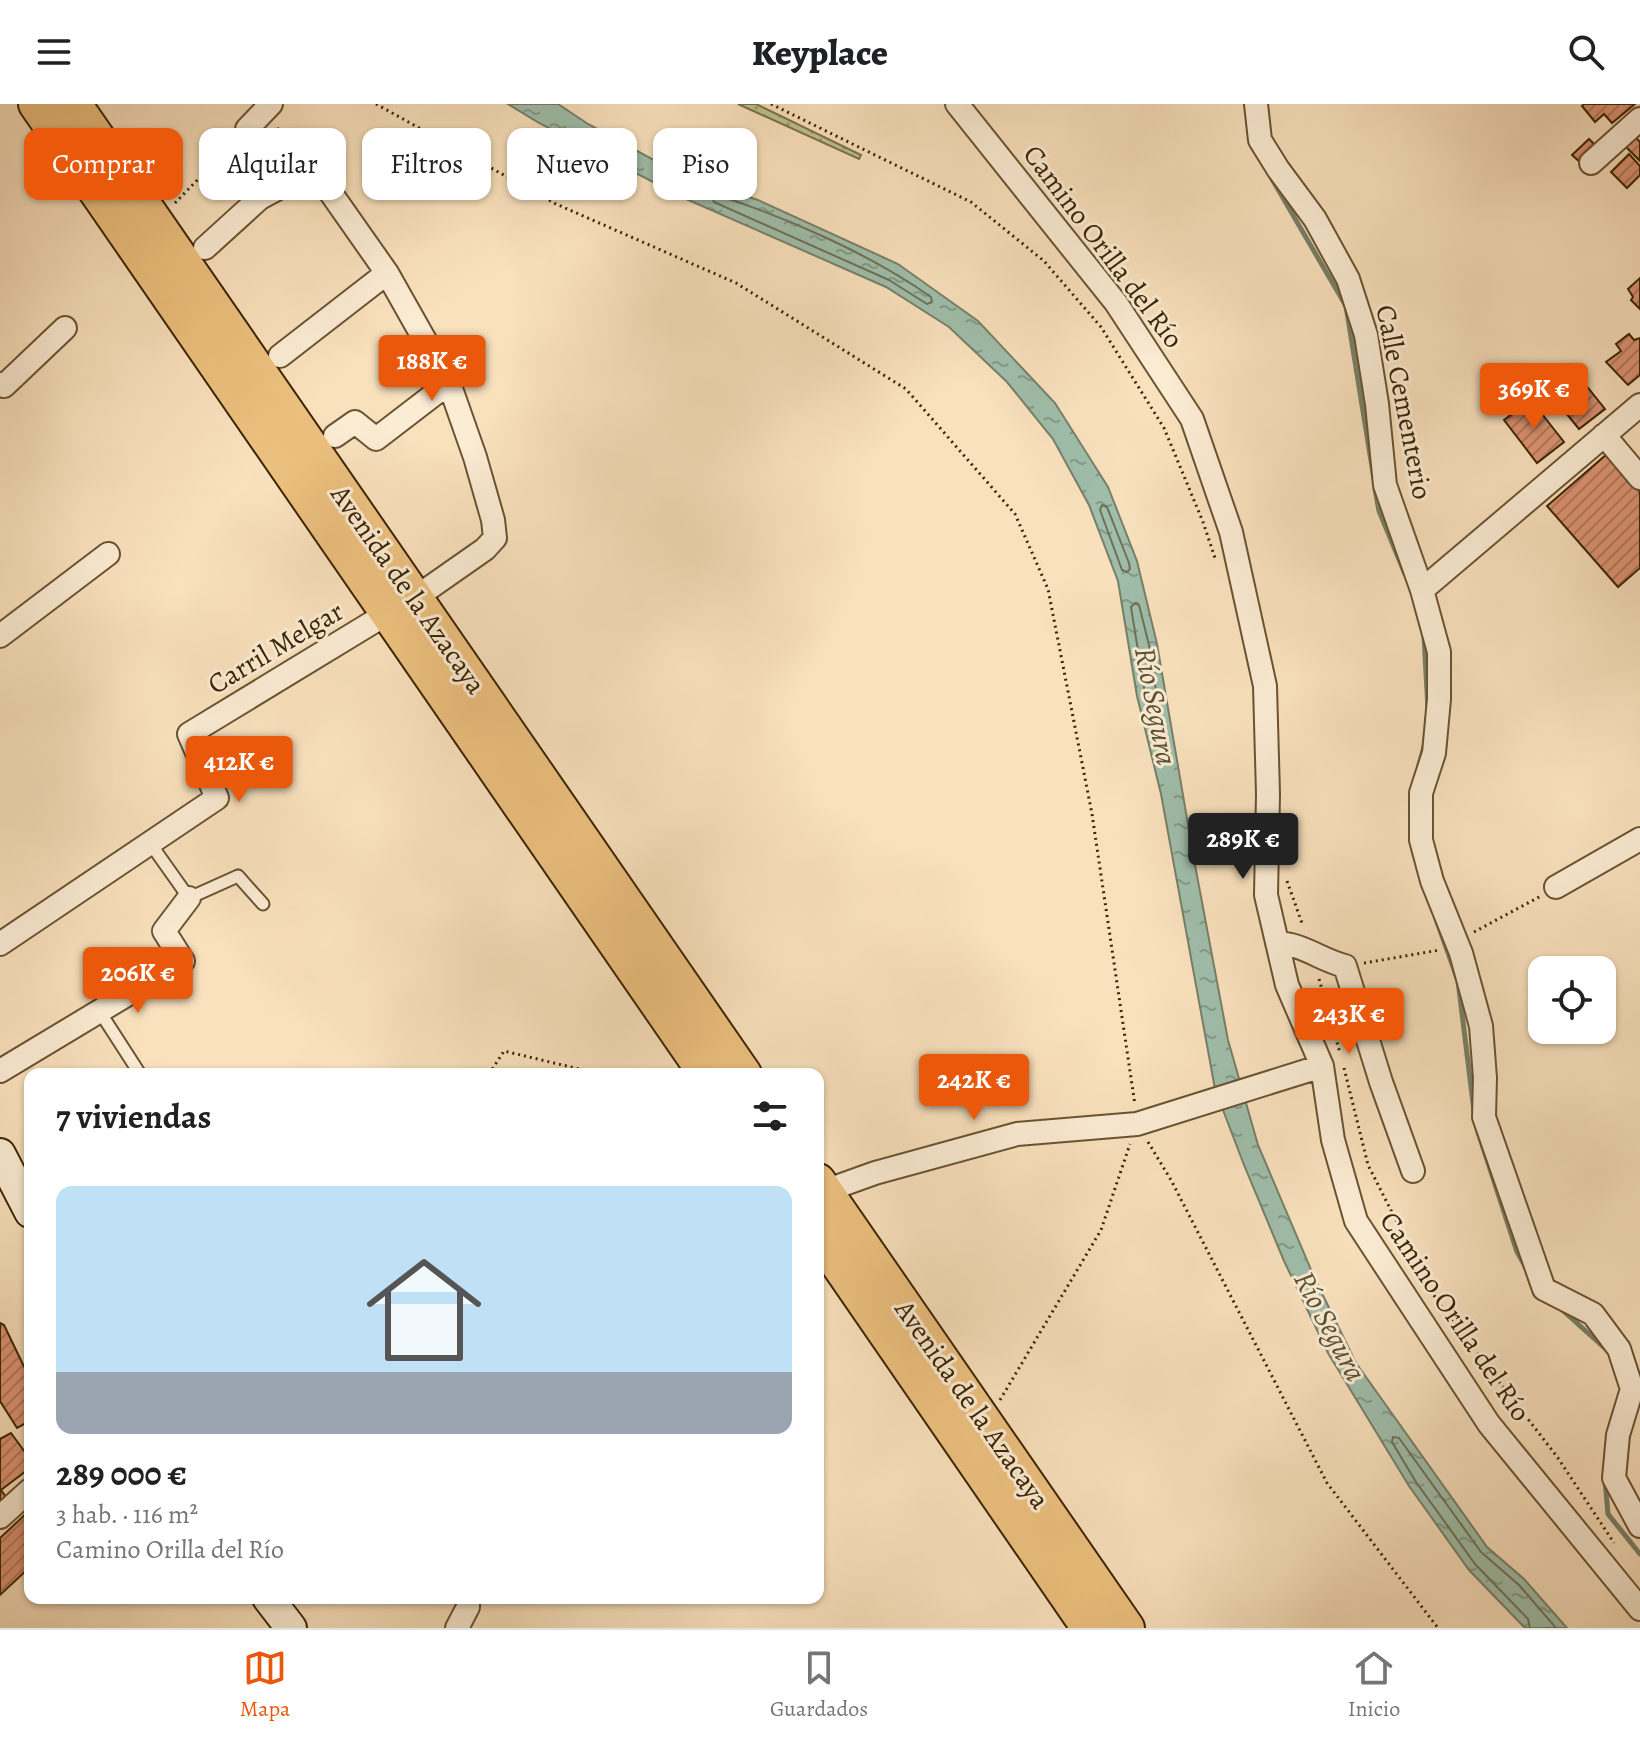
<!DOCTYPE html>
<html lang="es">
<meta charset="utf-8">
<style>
body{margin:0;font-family:Alegreya,serif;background:#f6f6f6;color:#202124;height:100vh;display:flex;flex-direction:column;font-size:30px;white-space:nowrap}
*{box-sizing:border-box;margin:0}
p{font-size:26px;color:#757577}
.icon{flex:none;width:44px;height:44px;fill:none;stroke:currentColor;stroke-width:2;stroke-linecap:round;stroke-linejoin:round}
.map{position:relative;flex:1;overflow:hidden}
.drawer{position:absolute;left:24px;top:964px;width:800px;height:536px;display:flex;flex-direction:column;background:#fff;border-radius:16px;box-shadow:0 2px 6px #0004}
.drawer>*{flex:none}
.top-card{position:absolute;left:24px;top:24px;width:800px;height:72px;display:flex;gap:16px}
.fabs{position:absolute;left:1528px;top:852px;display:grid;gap:16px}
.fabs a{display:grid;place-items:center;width:88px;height:88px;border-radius:16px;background:#fff;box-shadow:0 2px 6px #0004;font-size:40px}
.price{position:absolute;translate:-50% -68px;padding:0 18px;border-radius:8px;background:#ea580c;color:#fff;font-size:26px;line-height:52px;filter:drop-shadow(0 2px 4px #0008)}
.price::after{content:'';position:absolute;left:50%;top:48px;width:24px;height:18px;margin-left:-12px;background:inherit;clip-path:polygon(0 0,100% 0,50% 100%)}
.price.active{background:#222;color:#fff}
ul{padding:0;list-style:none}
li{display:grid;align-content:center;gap:16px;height:424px;padding:0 32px}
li+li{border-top:2px solid #e0e0e0}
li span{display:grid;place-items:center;height:248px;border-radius:16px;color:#555}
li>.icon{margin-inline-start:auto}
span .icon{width:144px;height:144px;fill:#fffc;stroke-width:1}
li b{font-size:34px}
h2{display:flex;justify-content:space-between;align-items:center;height:96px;padding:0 32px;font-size:34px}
.chip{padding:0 28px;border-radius:16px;background:#fff;box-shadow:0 2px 6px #0004;font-size:28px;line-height:72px}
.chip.active{background:#ea580c;color:#fff}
header{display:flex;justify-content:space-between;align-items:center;height:104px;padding:0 32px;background:#fff;font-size:36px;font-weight:800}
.dock{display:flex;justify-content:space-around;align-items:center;height:112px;border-top:2px solid #e0e0e0;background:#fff;font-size:22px;color:#757577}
.dock a{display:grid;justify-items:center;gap:4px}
.dock .active{color:#ea580c}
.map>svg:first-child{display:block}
.green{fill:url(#green-dots);stroke:#7c734a;stroke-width:2}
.water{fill:url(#water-ripples);stroke:#778068;stroke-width:2}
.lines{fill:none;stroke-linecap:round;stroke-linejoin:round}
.shore{stroke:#6d7157;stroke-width:2}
.stream{stroke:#778068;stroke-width:5}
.building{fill:url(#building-hatch);stroke:#3b2403;stroke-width:2}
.service-casing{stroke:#6a5332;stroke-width:15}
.minor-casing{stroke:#6a5332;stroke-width:26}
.secondary-casing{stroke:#3b2403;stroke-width:34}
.primary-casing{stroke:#3b2403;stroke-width:38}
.path{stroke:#3b2403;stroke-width:3;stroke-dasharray:2 4;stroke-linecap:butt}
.service{stroke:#fbecd4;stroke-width:11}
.minor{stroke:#fbecd4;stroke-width:22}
.secondary{stroke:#fbecd4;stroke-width:30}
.primary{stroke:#ecc07e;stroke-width:34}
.labels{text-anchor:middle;stroke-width:6;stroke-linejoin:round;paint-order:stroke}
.street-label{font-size:28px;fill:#3b2403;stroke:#fbecd4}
.water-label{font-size:30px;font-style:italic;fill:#595235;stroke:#fbecd4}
</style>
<header><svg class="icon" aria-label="menu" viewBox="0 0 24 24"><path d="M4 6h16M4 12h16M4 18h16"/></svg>Keyplace<svg class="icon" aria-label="search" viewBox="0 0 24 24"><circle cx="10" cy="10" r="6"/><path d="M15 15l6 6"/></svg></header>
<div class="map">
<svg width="1640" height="1524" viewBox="0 0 1640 1524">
<defs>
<pattern id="green-dots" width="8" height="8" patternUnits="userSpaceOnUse" patternTransform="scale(2)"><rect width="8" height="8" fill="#bec290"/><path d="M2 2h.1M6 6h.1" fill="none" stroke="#9c9d73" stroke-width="1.8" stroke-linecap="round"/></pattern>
<pattern id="water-ripples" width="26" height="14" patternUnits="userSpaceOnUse" patternTransform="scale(2)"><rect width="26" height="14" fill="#9fbeab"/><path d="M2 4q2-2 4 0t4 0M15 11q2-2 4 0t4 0" fill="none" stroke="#839a89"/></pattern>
<pattern id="building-hatch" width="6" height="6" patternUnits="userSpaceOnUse" patternTransform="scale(2)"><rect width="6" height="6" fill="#dd9474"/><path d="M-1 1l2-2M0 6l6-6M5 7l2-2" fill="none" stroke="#b4795d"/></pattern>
</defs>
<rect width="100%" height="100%" fill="#f9e1bd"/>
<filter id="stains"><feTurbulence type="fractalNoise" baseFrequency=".0025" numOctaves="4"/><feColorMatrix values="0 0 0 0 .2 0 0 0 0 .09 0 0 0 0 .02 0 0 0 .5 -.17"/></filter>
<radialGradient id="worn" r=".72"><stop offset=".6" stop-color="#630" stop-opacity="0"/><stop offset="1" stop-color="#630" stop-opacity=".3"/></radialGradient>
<path class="green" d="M738,0H756L861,51L859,55Z"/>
<path class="water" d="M508,0H558L588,20L679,70L758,96L898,160L978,217L1055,299L1108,383L1137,457L1157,540L1195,761L1228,936L1258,1041L1315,1175L1356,1259L1487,1443L1524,1475L1567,1524H1525L1469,1466L1409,1382L1328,1249L1284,1157L1244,1061L1215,985L1161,690L1137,592L1118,477L1089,401L1053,335L1007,278L949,223L886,183L684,94L539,19Z"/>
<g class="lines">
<path class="shore" d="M717,91C788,114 870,150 931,193L932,198L927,200L889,176L714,98L712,93Z
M1102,401L1107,403L1129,459L1130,465L1127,468L1122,466L1100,406Z
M1135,499L1139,501L1149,541L1163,633L1160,637L1156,634L1145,590L1131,503Z
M1530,1524L1528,1515L1475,1460L1416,1378L1392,1338L1393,1333L1399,1334L1481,1448L1519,1481L1556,1524"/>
<path class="stream" d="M1272,75L1346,202L1374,375
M1375,385L1379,407L1405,470
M1424,532L1428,606
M1419,661L1425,639
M1437,818L1458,877L1474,1007
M1478,1028L1517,1148L1525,1162
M1559,1203L1608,1247
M1605,1376L1608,1410L1640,1450"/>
</g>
<path class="building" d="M1584,0H1635L1612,19L1604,10L1595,18L1582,2Z
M1631,28L1640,38V57L1621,38Z
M1589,35L1600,46L1582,60L1572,51Z
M1629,50L1640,62V71L1627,84L1611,68Z
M1640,174V205L1631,196L1633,193L1628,185Z
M1629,230L1634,236L1640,234V271L1628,281L1606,258L1621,247L1616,240Z
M1569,260L1605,305L1579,325L1544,282Z
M1531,296L1564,338L1537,359L1504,316Z
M1607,350L1640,388V464L1618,483L1547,402Z
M0,1219L4,1221L30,1275V1317L17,1324L0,1297Z
M11,1329L30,1355V1364L1,1386L6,1393L0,1398V1335Z
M30,1406V1463L0,1491V1434Z"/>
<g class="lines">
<defs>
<path id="service" d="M150,739L189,794L238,772L263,800
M100,908L140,970"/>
<path id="minor" d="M957,0L1116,199L1192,315L1231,428L1265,582L1268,690L1266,791L1287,881L1322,962L1333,1036L1356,1117L1489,1320L1640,1505
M1256,0L1260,36L1278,65L1315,115L1348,175L1366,231L1377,300L1385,381L1422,486L1439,548V595L1434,649L1421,689V736L1432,777L1461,849L1481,922L1485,974L1484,1013L1544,1185L1593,1210L1619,1245L1632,1285L1618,1331L1614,1374L1640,1422
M247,25L271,0
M1591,59L1640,15
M205,144L260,94L314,65L387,169
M280,252L387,169L449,279L475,353L493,416L495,434L485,445L415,494
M0,280L4,282L65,224
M1604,331L1640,374
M335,332L355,318L376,335L449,279
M1422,486L1640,301
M0,532L108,450
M1556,783L1640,735
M1277,839C1303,840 1321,856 1345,862L1381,978L1413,1067
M0,840L217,694L189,630L388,509
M0,967L183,857L164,827L189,794
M825,1087L875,1069L1017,1030L1137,1020L1322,962
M0,1413L30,1386
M457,1524L468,1503V1494"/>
<path id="secondary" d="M0,1050L30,1108
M268,1494L291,1524"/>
<path id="primary" d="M36,0L706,970
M74,0L744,970
M818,1077L1127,1524
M818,1131L1089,1524"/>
</defs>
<use href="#service" class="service-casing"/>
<use href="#minor" class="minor-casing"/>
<use href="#secondary" class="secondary-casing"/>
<use href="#primary" class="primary-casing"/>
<path class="path" d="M376,0L556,100L736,179L906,285L1015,410L1048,485L1092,710L1135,1001
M771,0L971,98L1044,157L1101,223L1164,324L1203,418L1215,454
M277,24L303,50
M175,99L234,38
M1287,777L1303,822
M1474,828L1541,792
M1364,859L1440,846
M1319,875L1340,949
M1344,964L1368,1061L1437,1197L1558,1354L1614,1439
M489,970L504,947L600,970
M1148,1038L1171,1076L1327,1379L1438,1524
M1000,1296L1101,1126L1130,1040"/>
<use href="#service" class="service"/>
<use href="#minor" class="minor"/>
<use href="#secondary" class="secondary"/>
<use href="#primary" class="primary"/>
</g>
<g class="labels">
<g class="street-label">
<text transform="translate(1104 142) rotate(53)" y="10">Camino Orilla del Río</text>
<text transform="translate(1405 298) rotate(79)" y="10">Calle Cementerio</text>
<text transform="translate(409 485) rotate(55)" y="10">Avenida de la Azacaya</text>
<text transform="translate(275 543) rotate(-31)" y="10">Carril Melgar</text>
<text transform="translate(1456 1212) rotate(56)" y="10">Camino Orilla del Río</text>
<text transform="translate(973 1300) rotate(55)" y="10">Avenida de la Azacaya</text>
</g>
<g class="water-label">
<text transform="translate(1156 602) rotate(79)" y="10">Río Segura</text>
<text transform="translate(1330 1222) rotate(62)" y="10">Río Segura</text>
</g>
</g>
<rect width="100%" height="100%" filter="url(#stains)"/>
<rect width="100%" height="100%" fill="url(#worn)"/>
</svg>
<div class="fabs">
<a><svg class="icon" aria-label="locate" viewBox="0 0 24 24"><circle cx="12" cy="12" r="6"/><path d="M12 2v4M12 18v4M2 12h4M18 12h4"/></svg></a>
</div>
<b class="price" style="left:432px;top:299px">188K €</b>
<b class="price" style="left:1534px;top:327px">369K €</b>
<b class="price" style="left:239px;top:700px">412K €</b>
<b class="price active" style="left:1243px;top:777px">289K €</b>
<b class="price" style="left:138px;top:911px">206K €</b>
<b class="price" style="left:1349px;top:952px">243K €</b>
<b class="price" style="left:974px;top:1018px">242K €</b>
<div class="top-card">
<a class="chip active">Comprar</a>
<a class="chip">Alquilar</a>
<a class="chip">Filtros</a>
<a class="chip">Nuevo</a>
<a class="chip">Piso</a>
</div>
<section class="drawer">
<h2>7 viviendas<svg class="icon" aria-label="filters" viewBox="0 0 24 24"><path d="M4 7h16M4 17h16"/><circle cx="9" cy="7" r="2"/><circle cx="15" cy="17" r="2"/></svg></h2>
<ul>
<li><span style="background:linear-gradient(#bfe0f5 75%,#9aa5b1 0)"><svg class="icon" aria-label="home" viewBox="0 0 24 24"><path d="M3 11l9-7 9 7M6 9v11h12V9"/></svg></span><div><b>289 000 €</b><p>3 hab. · 116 m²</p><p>Camino Orilla del Río</p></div></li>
</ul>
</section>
</div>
<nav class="dock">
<a class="active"><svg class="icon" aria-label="map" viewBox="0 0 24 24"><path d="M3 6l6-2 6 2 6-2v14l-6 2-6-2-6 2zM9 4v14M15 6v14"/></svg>Mapa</a>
<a><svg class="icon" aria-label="saved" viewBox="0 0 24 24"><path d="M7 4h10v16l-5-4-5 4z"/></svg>Guardados</a>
<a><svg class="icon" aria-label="home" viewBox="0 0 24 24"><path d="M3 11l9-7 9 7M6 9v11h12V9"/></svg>Inicio</a>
</nav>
